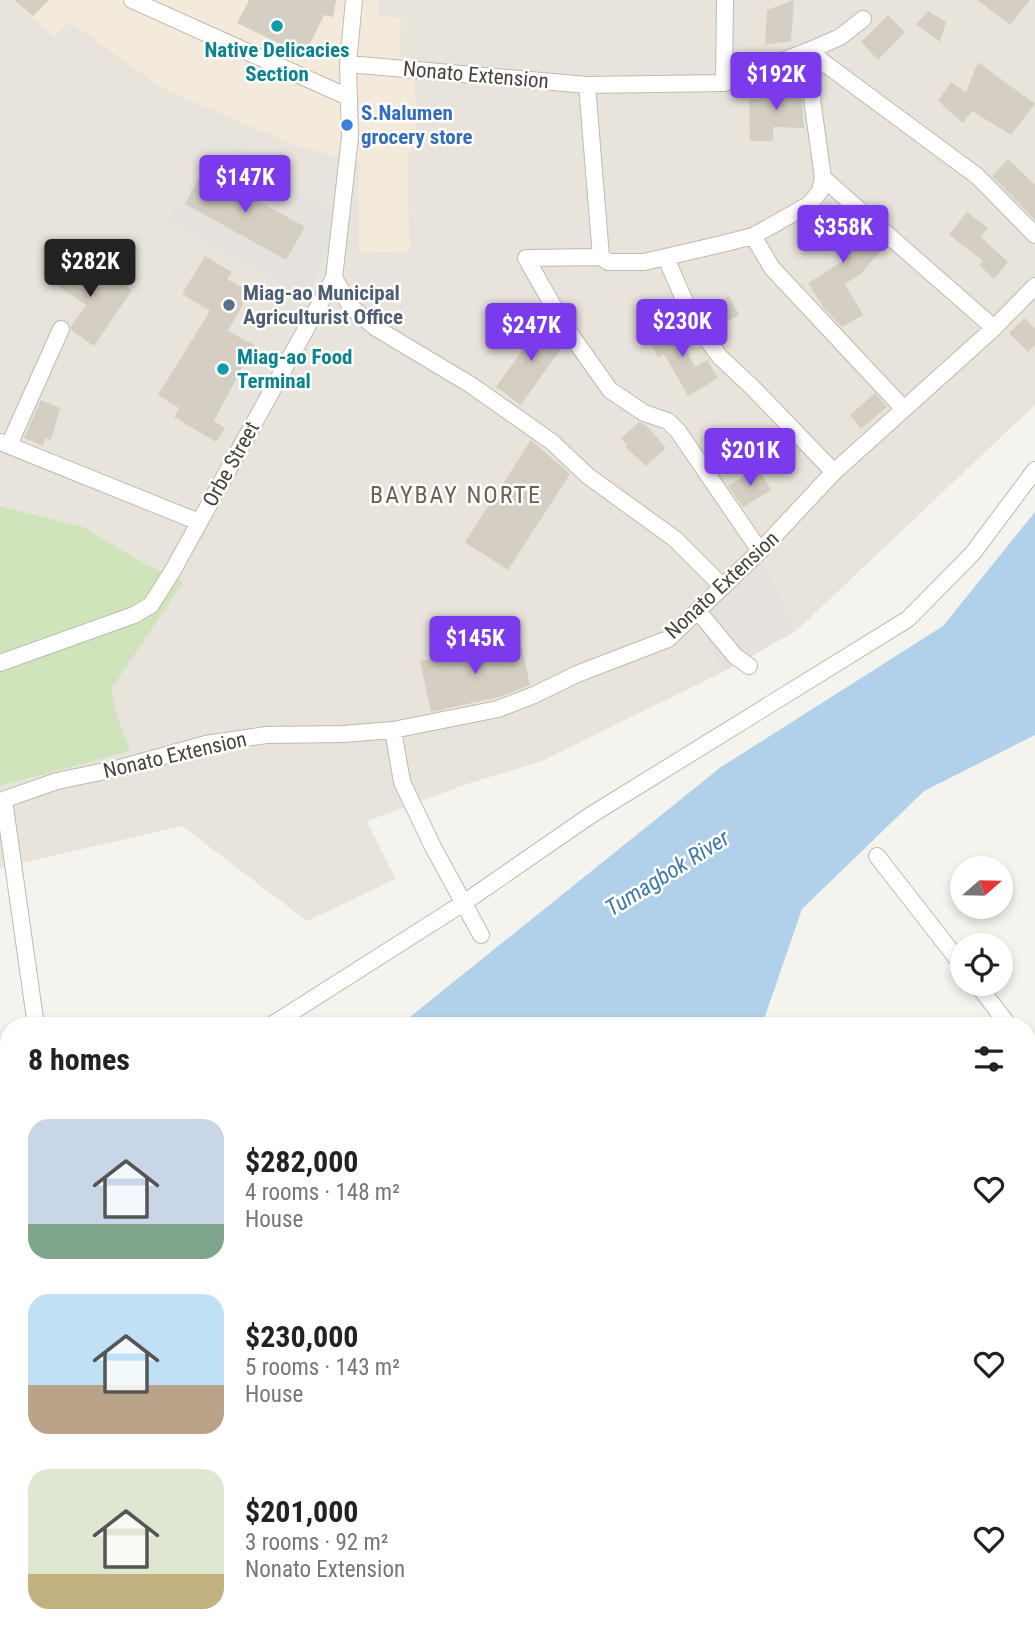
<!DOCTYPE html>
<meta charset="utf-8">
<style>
body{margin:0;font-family:"Roboto Condensed",sans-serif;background:#f6f6f6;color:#222;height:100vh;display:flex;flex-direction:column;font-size:26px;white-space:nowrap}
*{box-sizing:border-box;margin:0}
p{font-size:23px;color:#767676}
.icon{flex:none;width:38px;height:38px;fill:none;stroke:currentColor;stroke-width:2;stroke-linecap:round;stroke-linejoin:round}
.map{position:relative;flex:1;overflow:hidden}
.drawer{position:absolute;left:0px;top:1017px;width:1036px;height:625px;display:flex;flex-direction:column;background:#fff;border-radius:28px 28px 0 0;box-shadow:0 4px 10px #0003}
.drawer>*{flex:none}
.needle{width:46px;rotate:70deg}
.tools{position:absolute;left:950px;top:856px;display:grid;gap:14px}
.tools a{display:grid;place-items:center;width:63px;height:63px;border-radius:50%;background:#fff;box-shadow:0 4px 10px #0003;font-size:35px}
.price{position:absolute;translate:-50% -60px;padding:0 16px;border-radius:7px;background:#7c3aed;color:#fff;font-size:23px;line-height:46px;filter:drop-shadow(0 2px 4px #0008)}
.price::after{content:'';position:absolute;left:50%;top:42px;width:21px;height:16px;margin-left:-10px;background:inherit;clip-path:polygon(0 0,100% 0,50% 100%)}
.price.active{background:#222;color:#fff}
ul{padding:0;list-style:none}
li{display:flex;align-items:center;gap:21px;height:175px;padding:0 28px}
li span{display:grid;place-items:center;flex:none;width:196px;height:140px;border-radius:21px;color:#555}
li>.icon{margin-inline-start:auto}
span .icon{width:84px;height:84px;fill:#fffc;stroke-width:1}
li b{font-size:30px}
h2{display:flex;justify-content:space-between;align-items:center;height:84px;padding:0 28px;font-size:30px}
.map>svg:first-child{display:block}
.residential{fill:#e8e4db}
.commercial{fill:#f3eadb}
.industrial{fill:#e5e2de}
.green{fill:#d0e4bb}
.water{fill:#b1d1ea}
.building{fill:#d5cfc3}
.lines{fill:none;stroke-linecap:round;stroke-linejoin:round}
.minor-casing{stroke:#bfbab0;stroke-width:18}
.minor{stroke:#fff;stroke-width:16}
.culture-dot{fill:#0f9aa8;stroke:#fff;stroke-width:2.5}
.shop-dot{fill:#3f7fe0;stroke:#fff;stroke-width:2.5}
.service-dot{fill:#5c6f8a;stroke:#fff;stroke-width:2.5}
.labels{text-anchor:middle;stroke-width:5;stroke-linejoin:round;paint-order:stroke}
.culture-label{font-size:21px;font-weight:bold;fill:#0d838f;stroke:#fff}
.street-label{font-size:21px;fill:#49443b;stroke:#fff}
.shop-label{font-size:21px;font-weight:bold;fill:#366cbe;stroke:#fff;text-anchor:start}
.service-label{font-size:21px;font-weight:bold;fill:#4e5e75;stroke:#fff;text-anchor:start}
.water-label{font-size:23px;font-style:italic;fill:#3f79aa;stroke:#fff}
.quarter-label{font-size:24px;letter-spacing:2px;fill:#6a6253;stroke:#fff}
</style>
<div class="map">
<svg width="1035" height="1641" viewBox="0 0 1035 1641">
<rect width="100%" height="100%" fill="#f5f3ed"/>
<path class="residential" d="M0,0H1035V405L796,631L755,548L691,615L723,672L542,761L470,783L367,821L396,879L307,921L182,826L0,868Z"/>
<path class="commercial" d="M14,0H379L378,15L401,18L400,57L414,59L416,126L407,163L410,251L359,253V162L297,146L162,88L70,22L54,36Z"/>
<path class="industrial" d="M222,137L328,208L333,235L306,299L167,221Z
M755,547L796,631L723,672L691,616L716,581Z"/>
<path class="green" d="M0,506L83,527L147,565L183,582L112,688L114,706L130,751L0,786Z"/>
<path class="water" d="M1035,512V735L924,791L802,909L762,1025H400L721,767L943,626Z
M9,1166V1368L0,1367V1167Z"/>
<path class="building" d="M14,0H49L33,16Z
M249,0H336L333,17L324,15L304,56L237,23Z
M794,0L791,41L765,45L767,10Z
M977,0H1030L1010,25Z
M928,11L946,22L940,42L916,24Z
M888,15L905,32L878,60L861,42Z
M978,62L1035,104L1011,135L972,111L963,123L938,101L951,82L966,92Z
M779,81H800L804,128L773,127V141H750L749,99L778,98Z
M1008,159L1035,185V220L992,176Z
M203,170L305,227L286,260L185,204Z
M826,207L848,226L852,221L858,226L860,224L883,248L861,274L845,284L863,315L842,327L823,307L808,283L846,259L809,228Z
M967,212L988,228L981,237L1008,262L994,279L979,265L983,261L949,235Z
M62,254L98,287L107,273L132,290L94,346L71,330V326L86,305L46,278Z
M205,256L232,272L227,279L250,292L228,331L254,345L214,421L225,428L216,442L174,417L179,408L158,395L210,311L182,294Z
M729,296L739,315L713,330L701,312Z
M1025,318L1035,329V345L1028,352L1009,333Z
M544,320L552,326L564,344L521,405L496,387Z
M679,322L689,341L683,345L695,367L707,360L718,378L688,396L664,354L658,358L648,338Z
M875,393L887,407L861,429L850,415Z
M41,400L60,408L51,440L46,438L43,446L24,438Z
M639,422L646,425L666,448L646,466L625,447L627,445L621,438Z
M531,440L570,474L508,570L465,542Z
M758,468L771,490L743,507L728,486Z
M520,640L530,685L499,697L431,712L420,661Z"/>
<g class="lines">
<defs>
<path id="minor" d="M132,0L348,97
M808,51L977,176L1035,235
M348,64L587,85L724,83L808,51L840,37L863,19
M724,83L725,0
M587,85L601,257L608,262H644L726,243L753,236L810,204L820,191L823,178L813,106L808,51
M823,178L994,328
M753,236L772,268L903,408
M601,257L526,258L564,325L610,390L644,413L668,421L678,431L760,551
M666,258L693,320L720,357L753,388L834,472
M334,278L351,307L376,328L471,385L552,442L588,476L675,539L722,586
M0,442L199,522
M9,445L61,329
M698,611L735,656L749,666
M0,663L134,615L151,605L173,570L334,278L350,137L348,64L354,0
M393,730L402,782L433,847L481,935
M4,800L36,1026
M0,801L57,781L120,768L206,744L266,735L343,734L393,730L498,709L534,695L577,674L668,639L760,551L834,472L994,328L1035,286
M877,856L962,965
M977,984L1009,1026
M270,1026L465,902L591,815L908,619L973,553L1035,470
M1027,1052L1035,1066
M0,1149L9,1148"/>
</defs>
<use href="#minor" class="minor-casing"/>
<use href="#minor" class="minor"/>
</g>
<g class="culture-dot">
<circle cx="277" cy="26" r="7"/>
<circle cx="223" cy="369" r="7"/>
</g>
<circle class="shop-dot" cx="347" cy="125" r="7"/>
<circle class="service-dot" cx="229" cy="305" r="7"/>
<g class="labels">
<g class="culture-label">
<text x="277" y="57">Native Delicacies<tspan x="277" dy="24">Section</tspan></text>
<text x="237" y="364" text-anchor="start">Miag-ao Food<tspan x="237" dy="24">Terminal</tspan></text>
</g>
<g class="street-label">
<text transform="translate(476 75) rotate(5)" y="7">Nonato Extension</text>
<text transform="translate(231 464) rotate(-61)" y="7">Orbe Street</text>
<text transform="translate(722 585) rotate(-43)" y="7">Nonato Extension</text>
<text transform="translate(175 755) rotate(-13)" y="7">Nonato Extension</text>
</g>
<g class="shop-label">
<text x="361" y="120">S.Nalumen<tspan x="361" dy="24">grocery store</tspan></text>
</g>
<g class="service-label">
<text x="243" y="300">Miag-ao Municipal<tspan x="243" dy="24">Agriculturist Office</tspan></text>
</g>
<g class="water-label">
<text transform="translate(667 873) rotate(-32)" y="8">Tumagbok River</text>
</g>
<g class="quarter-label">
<text x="456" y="503">BAYBAY NORTE</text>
</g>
</g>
</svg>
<div class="tools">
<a><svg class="needle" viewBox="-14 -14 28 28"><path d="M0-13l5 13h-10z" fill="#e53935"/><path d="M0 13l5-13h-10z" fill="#767676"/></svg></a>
<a><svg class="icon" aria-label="locate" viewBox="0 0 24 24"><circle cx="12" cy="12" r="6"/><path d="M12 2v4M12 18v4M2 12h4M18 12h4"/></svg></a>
</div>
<b class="price" style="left:776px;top:112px">$192K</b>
<b class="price" style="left:245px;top:215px">$147K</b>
<b class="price" style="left:843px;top:265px">$358K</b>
<b class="price active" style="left:90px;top:299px">$282K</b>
<b class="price" style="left:682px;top:359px">$230K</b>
<b class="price" style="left:531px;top:363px">$247K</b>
<b class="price" style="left:750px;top:488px">$201K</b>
<b class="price" style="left:475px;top:676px">$145K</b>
<section class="drawer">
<h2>8 homes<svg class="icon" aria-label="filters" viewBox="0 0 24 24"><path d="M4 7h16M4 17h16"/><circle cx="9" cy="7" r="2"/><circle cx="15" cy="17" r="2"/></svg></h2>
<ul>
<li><span style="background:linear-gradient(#c9d6e8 75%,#7fa58c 0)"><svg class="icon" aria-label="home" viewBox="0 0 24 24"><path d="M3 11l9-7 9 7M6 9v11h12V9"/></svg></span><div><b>$282,000</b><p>4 rooms · 148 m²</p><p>House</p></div><svg class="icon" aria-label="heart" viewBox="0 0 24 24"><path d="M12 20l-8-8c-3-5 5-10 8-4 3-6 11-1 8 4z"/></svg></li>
<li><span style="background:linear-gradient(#bfe0f5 65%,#b9a48a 0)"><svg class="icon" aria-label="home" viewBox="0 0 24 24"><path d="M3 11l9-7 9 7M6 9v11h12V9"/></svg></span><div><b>$230,000</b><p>5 rooms · 143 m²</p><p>House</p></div><svg class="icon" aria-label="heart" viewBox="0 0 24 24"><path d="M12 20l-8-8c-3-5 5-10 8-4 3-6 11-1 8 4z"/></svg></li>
<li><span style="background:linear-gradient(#dfe7d0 75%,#c2b280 0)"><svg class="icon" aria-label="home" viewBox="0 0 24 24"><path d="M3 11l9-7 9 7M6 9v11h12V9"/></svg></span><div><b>$201,000</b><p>3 rooms · 92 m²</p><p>Nonato Extension</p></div><svg class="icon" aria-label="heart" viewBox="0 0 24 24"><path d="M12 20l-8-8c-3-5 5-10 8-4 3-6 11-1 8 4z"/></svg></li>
</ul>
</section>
</div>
